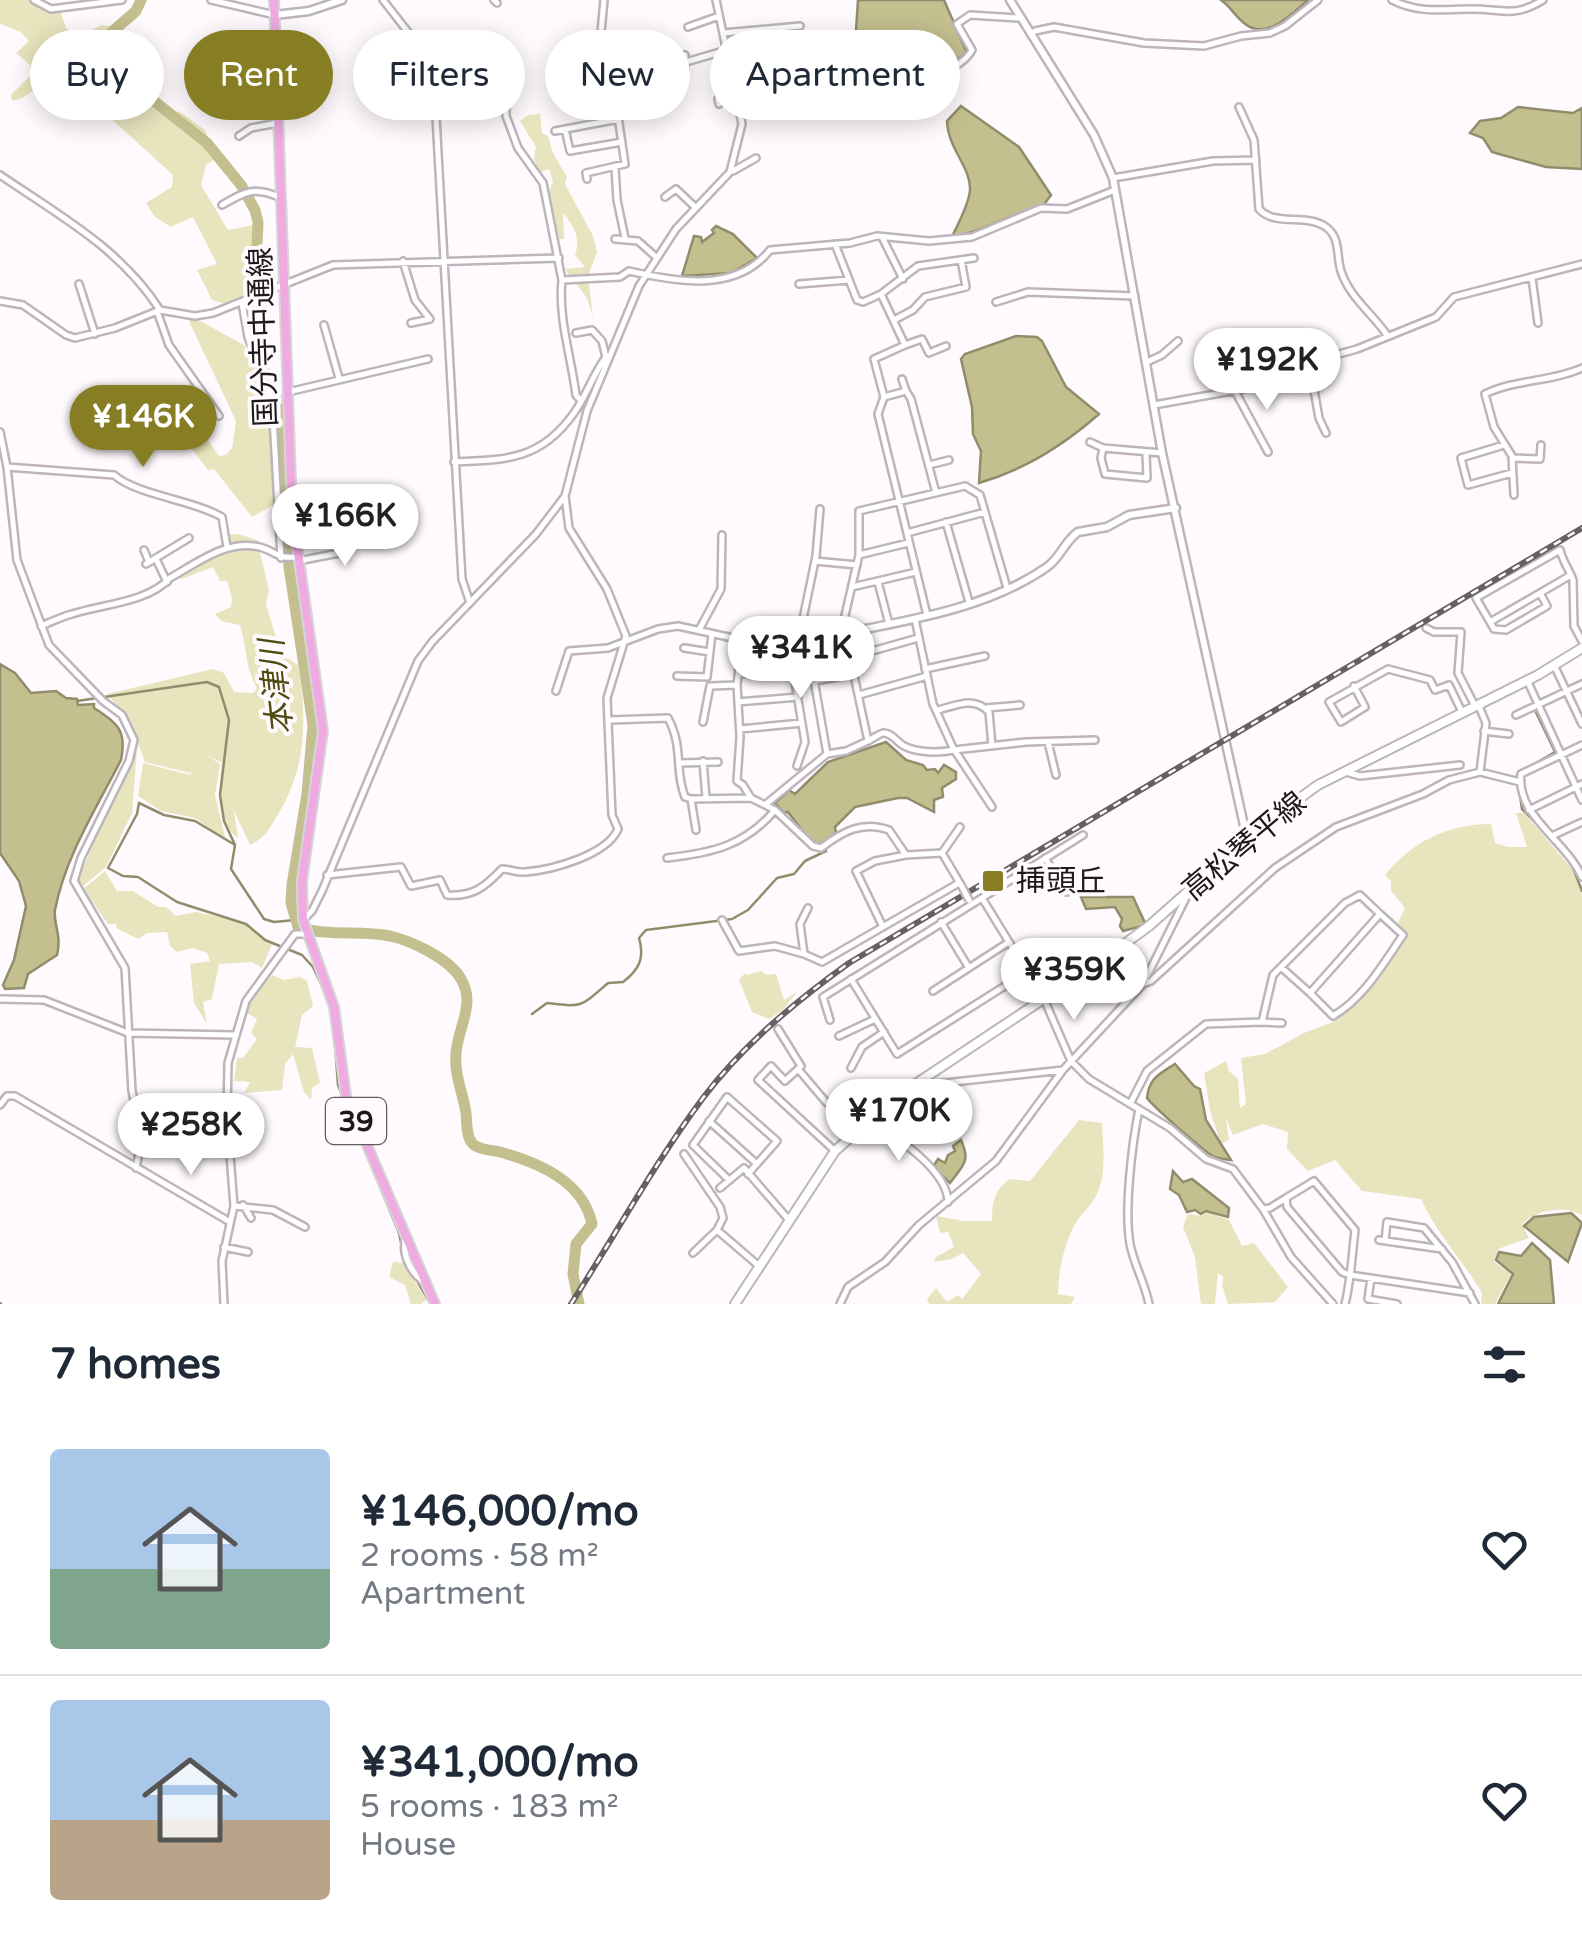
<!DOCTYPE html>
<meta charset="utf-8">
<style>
body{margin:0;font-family:"Varela Round","Noto Sans JP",sans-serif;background:#f6f6f7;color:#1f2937;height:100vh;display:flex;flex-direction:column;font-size:38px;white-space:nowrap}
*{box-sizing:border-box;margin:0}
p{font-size:32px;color:#747a83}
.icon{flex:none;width:55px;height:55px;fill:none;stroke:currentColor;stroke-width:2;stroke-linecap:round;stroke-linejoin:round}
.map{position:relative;height:1304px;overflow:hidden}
.side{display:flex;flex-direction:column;background:#fff;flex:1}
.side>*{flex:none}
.banner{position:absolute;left:30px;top:30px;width:1000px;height:90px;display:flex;gap:20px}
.price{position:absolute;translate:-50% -85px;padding:0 22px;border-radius:35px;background:#fff;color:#222;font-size:32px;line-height:65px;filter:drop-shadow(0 2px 5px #0008)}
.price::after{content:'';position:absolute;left:50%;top:60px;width:30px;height:22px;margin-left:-15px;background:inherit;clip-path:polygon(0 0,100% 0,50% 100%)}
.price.on{background:#877d23;color:#fff}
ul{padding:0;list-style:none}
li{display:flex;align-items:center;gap:30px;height:250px;padding:0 50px}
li+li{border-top:2px solid #e0e1e3}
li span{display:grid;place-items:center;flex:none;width:280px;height:200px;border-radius:10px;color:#555}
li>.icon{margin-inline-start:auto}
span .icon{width:120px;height:120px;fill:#fffc;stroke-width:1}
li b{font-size:42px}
h2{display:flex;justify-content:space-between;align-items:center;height:120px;padding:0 50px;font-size:42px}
.chip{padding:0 35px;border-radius:45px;background:#fff;box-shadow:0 5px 25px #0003;font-size:35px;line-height:90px}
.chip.on{background:#877d23;color:#fff}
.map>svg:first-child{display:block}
.green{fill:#e8e4bd}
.water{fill:#c4bf8e;stroke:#918d6c;stroke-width:2.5}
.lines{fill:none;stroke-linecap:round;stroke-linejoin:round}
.stream{stroke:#918d6c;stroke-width:2.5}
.river{stroke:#c4bf8e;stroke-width:11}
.minor-casing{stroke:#bdb5bb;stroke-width:10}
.tertiary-casing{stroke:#bdb5bb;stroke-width:11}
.secondary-casing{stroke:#bdb5bb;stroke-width:12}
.primary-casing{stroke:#d6d6d6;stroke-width:12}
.minor{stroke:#fff;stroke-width:5}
.tertiary{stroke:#fff;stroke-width:6}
.secondary{stroke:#fff;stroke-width:8}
.primary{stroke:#efaae1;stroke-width:8}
.rail-casing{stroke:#646163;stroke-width:6}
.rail{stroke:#fffafd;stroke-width:2.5;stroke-dasharray:8;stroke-linecap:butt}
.minor-bridge-casing{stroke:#bdb5bb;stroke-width:10;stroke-linecap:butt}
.minor-bridge{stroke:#fff;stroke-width:5}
.poi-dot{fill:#877d23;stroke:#fffafd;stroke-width:4}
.labels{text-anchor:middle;stroke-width:8;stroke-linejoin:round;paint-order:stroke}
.shield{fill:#fffafd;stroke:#5f5c5f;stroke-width:2.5}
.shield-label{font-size:28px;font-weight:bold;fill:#1b191b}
.street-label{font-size:30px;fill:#1b191b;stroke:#fffafd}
.poi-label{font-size:30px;fill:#1b191b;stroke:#fffafd;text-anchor:start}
.water-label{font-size:32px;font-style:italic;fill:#524c12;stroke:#fffafd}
</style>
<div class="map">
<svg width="1582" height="1304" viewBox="0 0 1582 1304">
<rect width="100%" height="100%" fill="#fffafd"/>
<path class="green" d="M0,0H31L61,13L66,28L78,38L101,25L110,26L102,37L107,58L170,116L179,111L205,130L216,159L206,165L201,185L228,230L254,225L251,294L226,304L212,300L197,270L217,264L193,217L171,227L155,217L146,203L172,187L173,175L107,115L74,78L63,72C43,77 32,98 12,101L11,95L31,75L30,65L16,53L29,41L21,32L0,24Z
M540,114L542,133L548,136L553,153L567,177L565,184L593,236L597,252L588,276L593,318L587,298L565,269L585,267L575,255C581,238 574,226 563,213L564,239H559L549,191L553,182L549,169L540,172L534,159L536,147L520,121L528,115Z
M187,317L195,318L244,345L269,399L275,504L252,517L214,469L208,470L191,448L203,434L219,456L226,455L232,448L236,421Z
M238,534L257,540L269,590L266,604L281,654L298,665C307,716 307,765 280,811C270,827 268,836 250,845L234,811L238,838C216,822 219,787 222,763L205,754L220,764L215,795L226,841L195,818L161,811L138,796L143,763L190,775L193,770L190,773L145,762L129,720L107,694L213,669L224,673L234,692L253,693L257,688C245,667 247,648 240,625L221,621L215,614L231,607L232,598L227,581H220L213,567L179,580L190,569L229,549V535Z
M137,749L132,813L106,867L81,888L78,878Z
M1516,813H1524L1573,870L1582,895V1215C1564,1205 1536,1210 1522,1224L1529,1238L1498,1249L1494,1262L1511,1274L1495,1304H1481L1482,1293C1462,1259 1438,1236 1421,1199L1362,1191L1335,1160L1308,1171L1287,1149L1288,1132L1263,1124L1233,1135L1226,1119L1229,1140L1221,1144L1210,1111L1204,1073L1226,1061L1229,1071L1238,1079L1240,1108L1246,1104L1241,1058L1265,1054L1304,1033L1333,1022L1387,967L1407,934L1398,923L1405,908L1391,891V881L1385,875C1412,842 1447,824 1491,824L1495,843L1508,847H1527Z
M105,871L117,891H133L158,907H166L176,916L196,912L247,923L272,944L262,968L252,962L219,964L212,999L203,1002L207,1024L194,1003L190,964L210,961L207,953L193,948L177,952L170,946L167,932L147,933L138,939L116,928L117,924H108L83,889Z
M761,971L766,975L776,974L784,1000L797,992L783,1010L769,1019L752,1012L739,980L745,973L747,975Z
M272,975L284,980L300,977L307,981L313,1006L302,1015L295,1047L312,1048L320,1083L312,1088L311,1100L304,1092L293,1054L285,1064L282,1090L244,1093L250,1082L234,1081L237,1058H243L257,1039L251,1033L257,1019L247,1013L252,996Z
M1079,1120L1102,1123C1103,1146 1107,1173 1097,1194C1092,1206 1080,1214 1074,1226C1063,1248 1059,1269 1058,1294L1075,1297L1071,1304H929L927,1299L936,1288L947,1302L958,1295L962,1299L981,1274L963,1253L952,1259L934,1262L936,1257L954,1247L948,1232L940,1233L936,1216L964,1221H992C992,1203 994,1191 1009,1179L1030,1181Z
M1207,1212L1229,1220L1242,1246L1254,1243L1288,1287L1275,1302L1228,1304L1222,1286L1223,1277L1218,1273L1215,1304H1201L1195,1257L1183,1227L1188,1214L1202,1216Z
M393,1262L404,1263L426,1300L421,1304H411L405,1285L389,1277Z"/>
<path class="water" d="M858,0H944L967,53L935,72L896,84C882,63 878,42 850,46L848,34L856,31Z
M1221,0H1308C1292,14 1266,42 1244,23C1235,16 1230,6 1221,0Z
M961,106L1019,147L1051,195L1043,206C1011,213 984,232 952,237C958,223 969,205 970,190C971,167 948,149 947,121Z
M1518,107L1573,113L1582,108V169L1546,167L1499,154L1492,152L1483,138L1470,133L1480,121L1501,118Z
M716,226L733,234L757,258L731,273L682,276L694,236L701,237L702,242L714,233L712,230Z
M1016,336L1037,337L1042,341L1066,387L1099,414C1065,444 1024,470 979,483L981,451L973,434L972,407L961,359L965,354Z
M0,664L15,673L31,693L56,691L66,698L77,699L78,705L94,704V708C118,723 127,731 121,760C97,807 65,857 55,910C53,924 62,935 57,955L28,974L24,988L5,989L3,985L14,960L26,906L19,881L0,853Z
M886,742L906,760L923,765L927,770L935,769L938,773L944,765L956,772V779L942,788L943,797L934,800V812L907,798H898L855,807L835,827L836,833L822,845L811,842L788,812L784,813L775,803L789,790L795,794L828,762Z
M1081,897H1133L1146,925L1123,931L1120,926L1122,919L1115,907L1086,909Z
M1175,1064L1194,1086L1200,1089L1206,1120L1231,1160C1226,1159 1220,1159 1215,1157C1205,1153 1154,1107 1147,1098C1149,1078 1159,1074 1175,1064Z
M961,1140C971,1162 963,1165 950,1183L933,1167L938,1159L945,1163L948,1155L955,1151L953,1146Z
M1173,1171L1183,1182L1192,1179L1229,1208L1228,1217L1206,1211L1201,1214L1195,1210L1187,1212L1179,1195L1170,1189Z
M1571,1213L1582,1223L1568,1262L1524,1226L1534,1217Z
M1532,1243L1550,1260L1554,1304H1498L1513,1274L1496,1260L1499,1252L1521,1256Z"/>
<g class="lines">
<path class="stream" d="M77,701L207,682L219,687L229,720L220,795L224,821L235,845L231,869L264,919L274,922L295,920
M1532,704L1555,752L1517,774L1522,809L1537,824
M1516,712L1582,680
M1553,841L1572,865L1582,891
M235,845L195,821L164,815L139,803L137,814L108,868L123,876L138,877L177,902L246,924L265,940L302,955L313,967L322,986
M532,1014L547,1003C583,1007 579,1008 608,983L623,982C639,970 645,958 639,938L646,930L732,919L748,910L777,878L794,874L805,861L826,851
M334,1032L338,1085L399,1233L405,1261
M412,1272L428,1300
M0,1303L1,1304"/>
<path class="river" d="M141,0L136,11L105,38V56L130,82L207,143L241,185L255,210L258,222L254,313L263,366L277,399L289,567L313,725L307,794L292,885L291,903L298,927C329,937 359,930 390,936C412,941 450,959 461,979C476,1004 458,1027 456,1053C454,1075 463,1093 466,1113C467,1122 466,1136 472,1143C478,1150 492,1150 500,1152C539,1163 583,1181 592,1224L576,1244L573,1274L579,1304"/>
<defs>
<path id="minor" d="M34,0L51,9L122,0
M211,0L275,15
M383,0L433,64L462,579L470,603
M494,0L497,3
M1392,0C1420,14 1442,9 1472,9C1503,9 1514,18 1543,0
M688,27L719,16
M723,33L800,26
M1031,35L1035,31L1054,27L1144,43L1204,46L1241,36L1270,33L1285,26L1318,0
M644,58L685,55V76L662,79
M686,62L727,50
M433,64L493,58L511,70L510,89
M507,67L506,116L518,148L543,183L562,280L620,277L629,271C677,282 736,293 770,250L850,243L877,236L929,241L972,237L1041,208L1067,209L1115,190
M841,90L857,54H872L894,86C914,89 963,68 972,50L957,24L970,15L1018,18
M719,104L718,99L738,95
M1239,107L1254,140L1259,209C1275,227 1306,213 1326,227C1341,238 1336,256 1341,271C1349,297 1373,314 1387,335
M565,129L570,151L622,142
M555,131L619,119
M239,136L251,128L278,123
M615,168L617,200L625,238
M733,171L756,158
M0,175C60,216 120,248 160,310L195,316L213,313L333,265L559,258
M1113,178L1213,161L1256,160
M587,179L586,173L625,164L612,76L601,32L604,0
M665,197L676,189L695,207
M222,205C246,191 255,186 281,198
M882,237L903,279
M615,239L638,241L656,257
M835,244L857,300L863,302L881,294L905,345L874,359L884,397L878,414L927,615
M403,261L415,300L430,319L411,323
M1532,278L1538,323
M562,280C558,318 571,356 576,395L581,401
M79,284L95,334
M799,284L849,280
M881,294L918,266L974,258
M0,301L23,305L66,335L75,338L115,328L160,310
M996,302L1028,292L1135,296
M242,303L248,337L272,400L281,558
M157,311L169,345L219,416
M894,320L913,310L925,297L966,287L961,260
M324,325L339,378
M576,333L592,330L602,341L606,357
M905,345L922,339L929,353L946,346
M1147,362L1162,355L1178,341
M1309,362L1319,418L1326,433
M902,379L906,391
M1235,391L1268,452
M288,392L428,359
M884,397L906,391L911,399L936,493
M1154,405L1243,389L1303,364L1357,349L1436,317L1454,297L1582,264
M0,432L7,467L17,560L49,645L103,701L122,715L134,740L129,761L81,858L74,881L125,968L132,1091L139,1123L140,1148L136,1168
M1090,442L1103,448L1162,453
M1504,445L1461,458L1468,485L1512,473
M1103,448L1101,458L1105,474L1147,478L1146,454
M1514,458L1540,459L1541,445
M454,462C506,460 541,460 574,413C587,395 593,374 606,357L610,356
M929,465L949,460
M7,467L114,475C139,496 191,499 222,517L227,547
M1514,495L1512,456L1494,427L1485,394C1516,379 1551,382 1582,368
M946,522L969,602
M907,533L985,512
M144,550L149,562
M859,555L908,543
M156,559L167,582
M298,561L344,552L341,537
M815,561L857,565
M146,564L189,538
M1571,575L1490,622L1476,598L1560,550C1563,562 1569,569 1573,580L1574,626L1582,641
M878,582L889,624
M852,587L916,572
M1490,622L1494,629L1506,630L1547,606L1540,593
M41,626C51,622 61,617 72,614C102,604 147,603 170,578C197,563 227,539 260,547C277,552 276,559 297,557
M1426,628L1434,632H1461L1458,673L1475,706
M699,630L721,589L722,535
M799,638L816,556L820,509
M742,640L737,685L740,737L737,781L743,785L751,798L775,810L813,846L821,848C842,832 862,820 889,830L906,855L942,853
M807,640L827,754
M684,648L710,652
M851,657L918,638
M1554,665L1582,724
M925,669L985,656
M793,670L805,742L797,766
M740,674L811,668
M677,676L707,677L712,634
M1527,680L1582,800
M815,681L854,674
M1354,686L1365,707L1341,722L1329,702L1388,669L1430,680L1435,690L1449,685L1462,712
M556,691L569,651L608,648L658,629L678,626L742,640H807L845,633
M859,695L927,676
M738,702L798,697
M1478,704L1486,723L1480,772
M986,708L1020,705
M938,710C957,705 974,696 989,712L992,746
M1516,715L1582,684
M610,720L668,718C684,748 674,770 685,797L691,799L696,830
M703,722L710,686L737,685
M740,729L802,723
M1484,731L1509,734
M868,741C870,740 881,733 883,733C891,732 897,742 904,746C918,753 939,753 954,750L933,704L915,619
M1048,742L1056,775
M1582,745L1521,774C1516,816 1565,839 1582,877
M954,750L1026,742L1095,740
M955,751L992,807
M703,761L706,798
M680,763L718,762
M1346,772L1360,776L1460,765
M691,799L751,798
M766,804L827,754L846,751L868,741L843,624L859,555V511L965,486L980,495L1007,588
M1529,810L1582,784
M1554,835L1582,822
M942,853L961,885
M942,853L960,827
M667,858C711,853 745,846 775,810
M1045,858L1067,892
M327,875L401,867L411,886L440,880L447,895C473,897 485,887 502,869C510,869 517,873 525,872C552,870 607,855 618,829L612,815L607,698L626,636L607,589L569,528L565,496
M982,898L1044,999L1071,1061L1089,1079L1170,1128L1206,1159L1233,1169L1263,1209L1291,1257L1333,1304
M808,908L800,924L804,954L822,962L959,883
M304,919L312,911L322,891L418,661L432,642L536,534L565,496L587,411L639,286L676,229L730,172L742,124L716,0
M722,920L739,951L775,946L804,954
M941,922L969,968
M883,927L856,871L875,861L906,855
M851,979L897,1054L1027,972
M1143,984L1151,981L1275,868L1336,827L1423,794L1449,780L1480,772L1520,782
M933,991L1009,942
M1310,993L1333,1016C1364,998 1383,964 1403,935L1380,914
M0,999L44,1000L128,1033L235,1035
M830,1020L823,997L1083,835
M1262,1022L1282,1023
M778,1029L801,1066L798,1069L826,1102L859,1126
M839,1036L875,1019
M851,1068L862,1047L884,1032
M798,1069L785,1081L771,1066L758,1080L835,1151
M917,1086L1063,1070
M1130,1104L1147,1071L1206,1024L1262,1022L1273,975L1345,903L1360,895L1380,914L1310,993L1282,968
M0,1105L7,1096H15L230,1222
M1139,1109C1132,1144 1124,1210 1130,1244C1134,1265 1145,1283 1149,1304
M709,1121L757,1164
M870,1121C895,1136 947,1169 948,1202
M684,1154L720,1207L723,1218L717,1230L693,1253
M729,1180L693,1145L727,1097L777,1141L748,1174
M720,1188L744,1168L789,1220
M243,1205L251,1218
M234,1206L273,1210L305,1227
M1263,1209L1270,1208L1286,1198
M717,1230L759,1266
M406,1238C401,1253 410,1272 423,1281
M1379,1240L1442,1249
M1385,1241L1387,1222L1424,1228L1452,1262L1475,1304
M224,1247L248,1252
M1371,1278L1368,1299L1397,1304
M224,1304L222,1261L234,1206L227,1117L228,1063L246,1001L295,934H306
M840,1304L848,1287L885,1262L919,1225L996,1161L1063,1070L1143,984L1188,894
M1345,1304C1351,1280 1352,1255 1355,1230L1314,1181L1286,1198L1287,1207L1342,1272L1350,1275L1470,1293"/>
<path id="tertiary" d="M1010,0L1094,135L1113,178L1162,453L1247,839
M275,15L309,11L342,0
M845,633C912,620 990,607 1047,567C1061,557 1064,542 1078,532L1107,527L1129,515L1176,508"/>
<path id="secondary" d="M735,1304L835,1151L893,1099L1108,956L1149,926L1264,824L1318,785L1538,675L1582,648"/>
<path id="primary" d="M274,0L292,509L323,731L302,881L303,920L334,1007L346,1096L435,1304"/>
</defs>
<use href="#minor" class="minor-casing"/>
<use href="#tertiary" class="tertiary-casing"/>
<use href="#secondary" class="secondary-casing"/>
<use href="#primary" class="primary-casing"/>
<use href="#minor" class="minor"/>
<use href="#tertiary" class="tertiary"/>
<use href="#secondary" class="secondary"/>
<use href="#primary" class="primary"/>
<defs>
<path id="rail" d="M571,1304C614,1237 656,1161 703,1098C743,1045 795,1002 849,963L1582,528"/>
</defs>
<use href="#rail" class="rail-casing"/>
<use href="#rail" class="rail"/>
<defs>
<path id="minor-bridge" d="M961,885L969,900"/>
</defs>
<use href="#minor-bridge" class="minor-bridge-casing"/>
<use href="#minor-bridge" class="minor-bridge"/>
</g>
<rect class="poi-dot" x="981" y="869" width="24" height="24" rx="5"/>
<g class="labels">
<rect class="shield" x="326" y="1098" width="60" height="46" rx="8"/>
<g class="shield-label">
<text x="356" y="1131">39</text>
</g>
<g class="street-label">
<text transform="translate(263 337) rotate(-92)" y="10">国分寺中通線</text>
<text transform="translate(1244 846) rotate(-40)" y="10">高松琴平線</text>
</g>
<g class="poi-label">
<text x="1016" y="891">挿頭丘</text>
</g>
<g class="water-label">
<text transform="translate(276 687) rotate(-96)" y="11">本津川</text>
</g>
</g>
</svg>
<b class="price" style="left:1267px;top:413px">¥192K</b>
<b class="price on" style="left:143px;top:470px">¥146K</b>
<b class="price" style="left:345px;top:569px">¥166K</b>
<b class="price" style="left:801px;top:701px">¥341K</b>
<b class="price" style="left:1074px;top:1023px">¥359K</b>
<b class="price" style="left:899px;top:1164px">¥170K</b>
<b class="price" style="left:191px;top:1178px">¥258K</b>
<div class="banner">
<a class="chip">Buy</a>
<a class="chip on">Rent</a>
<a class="chip">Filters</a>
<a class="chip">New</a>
<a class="chip">Apartment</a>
</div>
</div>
<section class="side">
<h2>7 homes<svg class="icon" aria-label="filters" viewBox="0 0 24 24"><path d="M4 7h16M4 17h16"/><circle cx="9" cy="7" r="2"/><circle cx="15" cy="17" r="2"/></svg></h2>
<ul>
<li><span style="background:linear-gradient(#a9c7e8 60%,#7fa58c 0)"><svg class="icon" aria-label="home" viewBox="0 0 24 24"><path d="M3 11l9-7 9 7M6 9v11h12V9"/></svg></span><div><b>¥146,000/mo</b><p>2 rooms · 58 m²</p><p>Apartment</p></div><svg class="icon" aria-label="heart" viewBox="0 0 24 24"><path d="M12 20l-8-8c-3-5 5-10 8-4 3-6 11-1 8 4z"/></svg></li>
<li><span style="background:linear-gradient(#a9c7e8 60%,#b9a48a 0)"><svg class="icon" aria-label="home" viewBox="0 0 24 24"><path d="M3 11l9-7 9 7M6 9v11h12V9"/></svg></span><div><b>¥341,000/mo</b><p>5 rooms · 183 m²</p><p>House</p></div><svg class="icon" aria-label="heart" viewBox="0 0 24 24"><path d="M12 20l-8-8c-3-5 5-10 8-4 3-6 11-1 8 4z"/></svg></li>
</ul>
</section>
